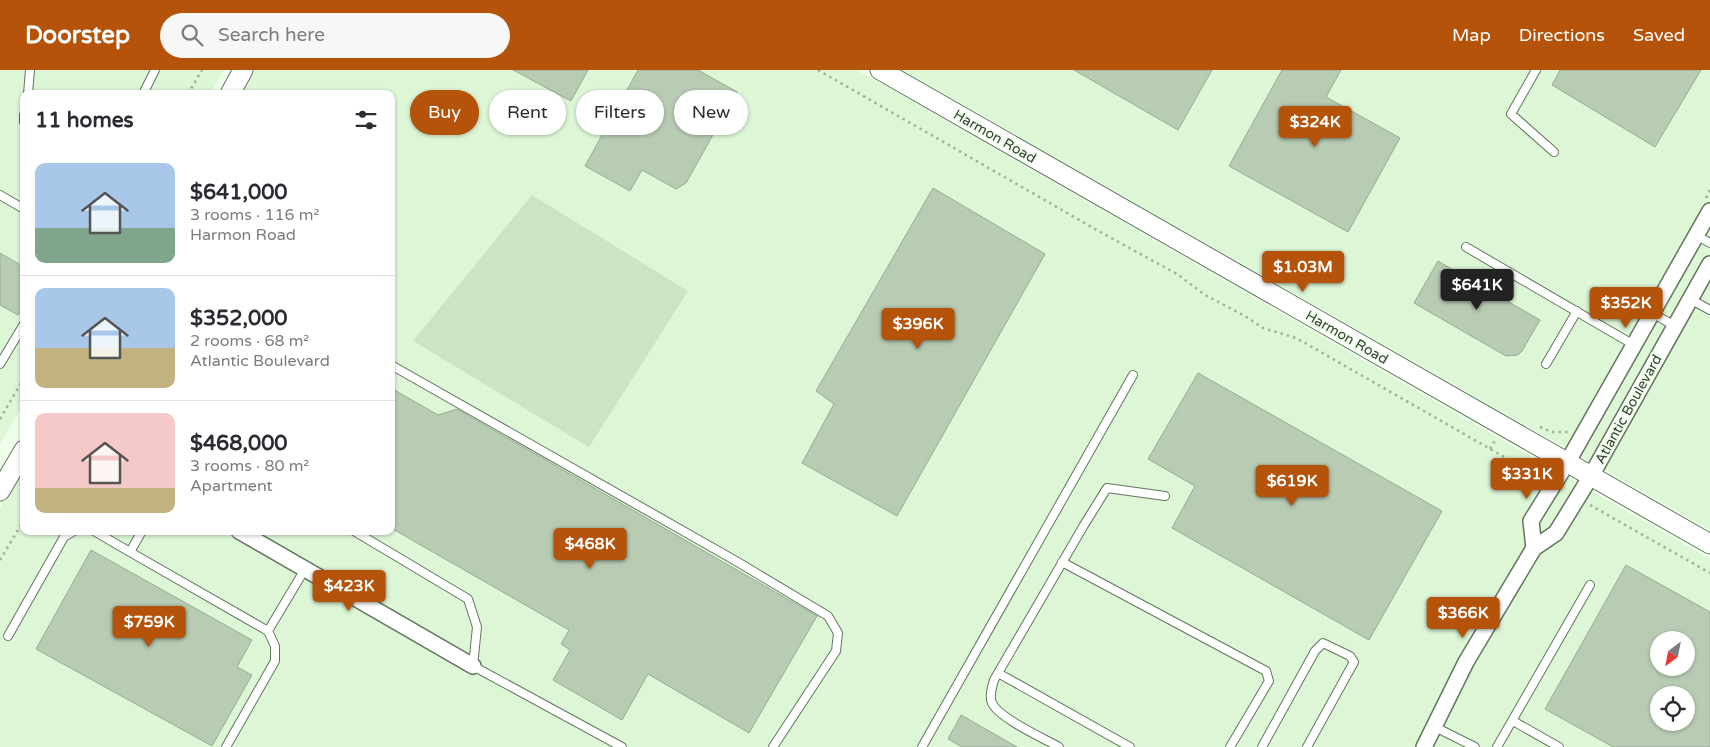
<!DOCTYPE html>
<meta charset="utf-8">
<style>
body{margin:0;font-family:"Varela Round",sans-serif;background:#f7f7f7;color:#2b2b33;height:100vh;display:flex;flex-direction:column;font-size:19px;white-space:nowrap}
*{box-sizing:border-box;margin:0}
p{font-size:16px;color:#7c7c81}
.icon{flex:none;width:28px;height:28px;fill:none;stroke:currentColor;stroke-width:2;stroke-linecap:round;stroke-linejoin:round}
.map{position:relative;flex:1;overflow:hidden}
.details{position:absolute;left:20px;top:20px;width:375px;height:445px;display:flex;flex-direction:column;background:#fff;border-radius:10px;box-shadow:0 1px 4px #0004}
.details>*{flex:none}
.top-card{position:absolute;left:410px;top:20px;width:475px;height:45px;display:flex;gap:10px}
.needle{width:32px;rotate:212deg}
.fabs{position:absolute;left:1650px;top:561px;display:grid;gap:10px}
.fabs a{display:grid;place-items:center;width:45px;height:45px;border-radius:50%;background:#fff;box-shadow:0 1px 4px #0004;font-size:25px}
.price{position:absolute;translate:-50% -42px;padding:0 11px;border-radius:5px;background:#b45309;color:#fff;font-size:16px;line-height:32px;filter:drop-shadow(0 1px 2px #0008)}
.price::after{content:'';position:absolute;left:50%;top:30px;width:15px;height:11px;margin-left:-8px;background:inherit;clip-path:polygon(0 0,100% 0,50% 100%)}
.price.on{background:#222;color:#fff}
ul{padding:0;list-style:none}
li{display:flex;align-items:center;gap:15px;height:125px;padding:0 15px}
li+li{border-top:1px solid #e1e1e2}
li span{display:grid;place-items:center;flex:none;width:140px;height:100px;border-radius:10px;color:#555}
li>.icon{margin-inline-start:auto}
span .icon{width:60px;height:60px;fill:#fffc;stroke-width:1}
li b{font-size:21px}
h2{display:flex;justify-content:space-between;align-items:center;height:60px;padding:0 15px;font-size:21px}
.tag{padding:0 18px;border-radius:22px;background:#fff;box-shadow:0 1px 4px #0004;font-size:18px;line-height:45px}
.tag.on{background:#b45309;color:#fff}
header{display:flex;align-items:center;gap:30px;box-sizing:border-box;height:70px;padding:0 25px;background:#b45309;color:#fff}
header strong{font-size:24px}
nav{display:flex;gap:28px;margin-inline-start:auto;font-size:18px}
.search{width:350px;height:45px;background:#f7f7f7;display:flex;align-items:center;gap:12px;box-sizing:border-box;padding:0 18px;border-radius:28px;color:#7c7c81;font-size:19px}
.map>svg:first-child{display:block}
.built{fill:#dcf6d6;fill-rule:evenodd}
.green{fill:#cbe4c5}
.building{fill:#b8cbb3;stroke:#98ab94;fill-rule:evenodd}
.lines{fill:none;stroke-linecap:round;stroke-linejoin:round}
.service-casing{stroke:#63755f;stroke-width:10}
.minor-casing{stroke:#63755f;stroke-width:18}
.tertiary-casing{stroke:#63755f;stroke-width:21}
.path{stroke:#a2af9f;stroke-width:2.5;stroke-dasharray:2.5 4;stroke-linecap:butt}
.service{stroke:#fff;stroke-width:8}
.minor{stroke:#fff;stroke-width:15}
.tertiary{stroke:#fff;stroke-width:19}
.labels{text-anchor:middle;stroke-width:4;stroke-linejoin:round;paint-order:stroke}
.street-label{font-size:14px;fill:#384036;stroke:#eeffea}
</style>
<header>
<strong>Doorstep</strong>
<div class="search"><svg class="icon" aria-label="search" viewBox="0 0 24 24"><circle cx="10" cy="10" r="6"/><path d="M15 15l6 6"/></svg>Search here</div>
<nav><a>Map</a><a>Directions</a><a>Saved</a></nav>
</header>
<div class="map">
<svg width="1710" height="677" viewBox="0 0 1710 677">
<rect width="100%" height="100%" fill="#eeffea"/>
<path class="built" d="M0,0H224L210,24H24V334L0,375Z
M251,0H857L1710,489V677H0V439L24,398V461H391V24H237ZM1659,570H1686V598H1659ZM1659,625H1686V652H1659Z
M903,0H1710V460L1177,157Z"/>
<path class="green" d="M532,125L688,221L589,377L413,271Z"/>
<path class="building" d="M513,0H588L571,31Z
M638,0H698L737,22L686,113L676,119L642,100L630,121L585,96Z
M1074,0H1212L1178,60Z
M1282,0H1341L1326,27L1400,68L1348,162L1229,96Z
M1560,0H1701L1655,77L1552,15Z
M933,118L1045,184L897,446L802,393L834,334L816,321Z
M0,183L24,197V235L18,245L0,235Z
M1438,191L1540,250L1522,281L1518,285L1506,286L1414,233Z
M1198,303L1442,441L1369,570L1172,458L1195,416L1148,389Z
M391,318L438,345L457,339L817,546L749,663L648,604L622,650L553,610L570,580L561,574L569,560L391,458Z
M91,480L252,570L237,597L252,605L212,676L36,579Z
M1626,495L1710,542V677H1613L1545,639ZM1659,570H1686V598H1659ZM1659,625H1686V652H1659Z
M961,645L1017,677H962L948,669Z"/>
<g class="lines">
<defs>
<path id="service" d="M1536,0L1511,44L1554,82
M28,24L30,0
M143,24L155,0
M24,45V52
M0,125L24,139
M1696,165L1710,173
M1466,177L1634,275
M1690,229L1710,240
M1652,243L1675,256
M0,294L24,254
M1546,294L1577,241
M391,295L736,491L828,546L838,563L836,581L773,677
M94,461L130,482L142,461
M354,461L468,529L477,557L473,596L622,677
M130,482L268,561L305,499
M1062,492L1266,601L1269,611L1230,677
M8,566L64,467L74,461
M998,603L1130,677
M1513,651L1559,677
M1433,656L1475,677
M226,677L275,591V576L268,561
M922,677L1133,305
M1059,677C1043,668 999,648 992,633C989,626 992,617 994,610L1084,455L1107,418L1165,426
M1262,677L1315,581L1323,573L1350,586L1354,592L1307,677
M1497,677L1590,515"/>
<path id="minor" d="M239,461L473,596
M1534,478L1531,451L1567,393L1710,141
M1424,677L1466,592L1534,478L1556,463L1591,406L1710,194"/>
<path id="tertiary" d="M880,0L1710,474
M230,24L243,0
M0,421L24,380"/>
</defs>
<use href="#service" class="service-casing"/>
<use href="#minor" class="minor-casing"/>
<use href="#tertiary" class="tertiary-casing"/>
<path class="path" d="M818,0L1102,163L1177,204L1205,225L1245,246L1263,258L1296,268L1305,273L1541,408
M188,24L202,0
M1706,128L1710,120
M0,349L24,308
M1540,357L1552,362H1568
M1490,379L1496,369
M1590,435L1710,503
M0,490L24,450"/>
<use href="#service" class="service"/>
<use href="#minor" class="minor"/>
<use href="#tertiary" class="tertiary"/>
</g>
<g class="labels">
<g class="street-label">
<text transform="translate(995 66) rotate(30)" y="5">Harmon Road</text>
<text transform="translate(1347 267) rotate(30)" y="5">Harmon Road</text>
<text transform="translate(1628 339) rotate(-61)" y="5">Atlantic Boulevard</text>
</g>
</g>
</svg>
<div class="fabs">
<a><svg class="needle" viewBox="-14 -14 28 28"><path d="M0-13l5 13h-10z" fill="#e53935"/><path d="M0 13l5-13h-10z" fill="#7c7c81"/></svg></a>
<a><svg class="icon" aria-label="locate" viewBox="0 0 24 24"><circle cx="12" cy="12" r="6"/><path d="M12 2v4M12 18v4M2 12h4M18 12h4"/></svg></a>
</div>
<b class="price" style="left:1315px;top:78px">$324K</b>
<b class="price" style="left:1303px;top:223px">$1.03M</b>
<b class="price on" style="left:1477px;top:241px">$641K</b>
<b class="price" style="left:1626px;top:259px">$352K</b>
<b class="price" style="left:918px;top:280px">$396K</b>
<b class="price" style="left:1527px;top:430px">$331K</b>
<b class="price" style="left:1292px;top:437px">$619K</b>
<b class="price" style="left:590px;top:500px">$468K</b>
<b class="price" style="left:349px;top:542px">$423K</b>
<b class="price" style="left:1463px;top:569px">$366K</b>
<b class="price" style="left:149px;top:578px">$759K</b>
<div class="top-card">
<a class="tag on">Buy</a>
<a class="tag">Rent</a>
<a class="tag">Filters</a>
<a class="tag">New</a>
</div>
<section class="details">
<h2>11 homes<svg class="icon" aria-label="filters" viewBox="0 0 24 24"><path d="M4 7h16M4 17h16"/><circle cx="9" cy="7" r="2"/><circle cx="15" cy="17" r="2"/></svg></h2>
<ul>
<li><span style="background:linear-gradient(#a9c7e8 65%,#7fa58c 0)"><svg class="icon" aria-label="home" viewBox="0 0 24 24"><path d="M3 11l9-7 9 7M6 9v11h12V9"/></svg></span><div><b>$641,000</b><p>3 rooms · 116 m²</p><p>Harmon Road</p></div></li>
<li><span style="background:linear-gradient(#a9c7e8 60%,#c2b280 0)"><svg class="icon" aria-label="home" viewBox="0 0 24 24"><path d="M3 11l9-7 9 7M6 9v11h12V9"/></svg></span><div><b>$352,000</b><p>2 rooms · 68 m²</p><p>Atlantic Boulevard</p></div></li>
<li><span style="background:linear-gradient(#f6c9c9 75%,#c2b280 0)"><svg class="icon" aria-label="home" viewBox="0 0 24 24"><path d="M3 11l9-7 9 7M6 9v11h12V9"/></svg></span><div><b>$468,000</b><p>3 rooms · 80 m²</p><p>Apartment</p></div></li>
</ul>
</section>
</div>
